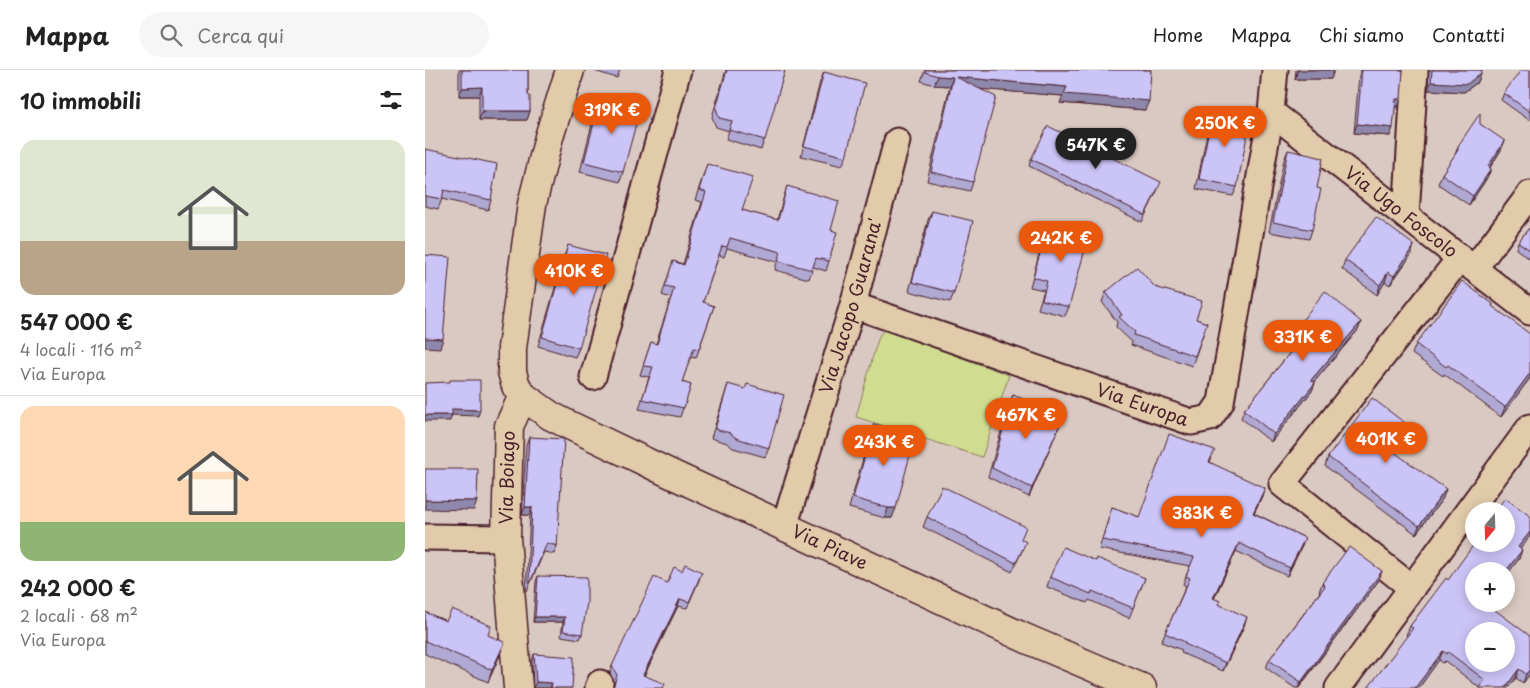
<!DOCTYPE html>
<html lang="it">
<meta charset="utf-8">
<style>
body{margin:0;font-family:"Playpen Sans",sans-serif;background:#f6f6f6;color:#222;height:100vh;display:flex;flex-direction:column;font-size:19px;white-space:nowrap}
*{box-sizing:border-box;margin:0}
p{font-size:16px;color:#767676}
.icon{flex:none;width:28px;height:28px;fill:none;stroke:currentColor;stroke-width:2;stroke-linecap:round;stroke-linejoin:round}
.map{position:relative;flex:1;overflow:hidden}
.panel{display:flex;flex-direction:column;background:#fff;width:425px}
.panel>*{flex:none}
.needle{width:32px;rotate:199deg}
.fabs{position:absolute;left:1040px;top:432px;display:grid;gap:10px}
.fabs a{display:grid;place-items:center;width:50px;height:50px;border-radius:50%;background:#fff;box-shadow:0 2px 12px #0003;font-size:25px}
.price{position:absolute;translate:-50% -42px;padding:0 11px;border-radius:18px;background:#ea580c;color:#fff;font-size:16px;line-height:32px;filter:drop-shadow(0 1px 2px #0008)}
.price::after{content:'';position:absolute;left:50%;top:30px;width:15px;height:11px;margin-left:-8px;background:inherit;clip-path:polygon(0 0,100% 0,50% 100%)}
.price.selected{background:#222;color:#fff}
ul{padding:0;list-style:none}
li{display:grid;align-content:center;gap:10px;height:265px;padding:0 20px}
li+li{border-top:1px solid #e0e0e0}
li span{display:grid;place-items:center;height:155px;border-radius:15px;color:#555}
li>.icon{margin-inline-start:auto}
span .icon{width:90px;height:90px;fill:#fffc;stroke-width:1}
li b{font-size:21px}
h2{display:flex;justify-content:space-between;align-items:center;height:60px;padding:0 20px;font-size:21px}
header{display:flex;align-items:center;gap:30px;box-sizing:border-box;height:70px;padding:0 25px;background:#fff;border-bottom:1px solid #e0e0e0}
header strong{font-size:24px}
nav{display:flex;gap:28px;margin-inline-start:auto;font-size:18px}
.search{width:350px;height:45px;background:#f6f6f6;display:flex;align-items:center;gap:12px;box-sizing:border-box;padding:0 18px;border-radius:28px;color:#767676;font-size:19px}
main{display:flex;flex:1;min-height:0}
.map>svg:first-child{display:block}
.green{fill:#d0dd90;stroke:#8d7e5e}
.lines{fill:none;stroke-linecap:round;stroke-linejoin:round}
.street-casing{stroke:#4a1f2b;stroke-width:29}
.secondary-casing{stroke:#4a1f2b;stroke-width:31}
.street{stroke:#e1cbab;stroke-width:25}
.secondary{stroke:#e1cbab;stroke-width:28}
.wall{fill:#afa9d4;stroke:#4a1f2b}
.shaded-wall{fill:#8e89ac;stroke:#4a1f2b}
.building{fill:#cbc4f6;stroke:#4a1f2b;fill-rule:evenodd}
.labels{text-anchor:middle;stroke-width:4.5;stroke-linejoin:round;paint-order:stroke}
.street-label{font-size:18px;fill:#4a1f2b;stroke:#e1cbab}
</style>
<header>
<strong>Mappa</strong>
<div class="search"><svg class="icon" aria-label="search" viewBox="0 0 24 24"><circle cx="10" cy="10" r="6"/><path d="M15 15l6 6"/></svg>Cerca qui</div>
<nav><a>Home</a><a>Mappa</a><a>Chi siamo</a><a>Contatti</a></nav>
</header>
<main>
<section class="panel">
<h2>10 immobili<svg class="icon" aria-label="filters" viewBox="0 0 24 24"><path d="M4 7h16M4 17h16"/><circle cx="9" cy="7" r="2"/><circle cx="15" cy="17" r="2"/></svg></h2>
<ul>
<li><span style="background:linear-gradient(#dfe7d0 65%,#b9a48a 0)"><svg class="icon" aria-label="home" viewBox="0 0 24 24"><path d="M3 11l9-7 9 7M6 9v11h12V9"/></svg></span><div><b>547 000 €</b><p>4 locali · 116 m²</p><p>Via Europa</p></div></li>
<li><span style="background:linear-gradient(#ffd9b3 75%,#8fb573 0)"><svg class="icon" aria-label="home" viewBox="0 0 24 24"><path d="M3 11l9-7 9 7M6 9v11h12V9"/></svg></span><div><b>242 000 €</b><p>2 locali · 68 m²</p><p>Via Europa</p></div></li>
</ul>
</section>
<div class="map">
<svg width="1105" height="618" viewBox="0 0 1105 618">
<rect width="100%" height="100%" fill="#dac9c2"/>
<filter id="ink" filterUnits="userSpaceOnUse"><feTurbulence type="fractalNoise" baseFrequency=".02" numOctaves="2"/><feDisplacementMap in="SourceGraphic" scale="10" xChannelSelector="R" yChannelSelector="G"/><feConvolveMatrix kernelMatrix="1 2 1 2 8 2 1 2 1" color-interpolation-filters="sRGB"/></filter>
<g filter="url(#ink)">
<path class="green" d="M460,260L584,305L557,387L431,347L450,279L455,264Z"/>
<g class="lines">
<defs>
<g id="street">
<path id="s1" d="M846,42L1105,242"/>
<path d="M981,146L990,0"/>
<path d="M1049,199L1105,124"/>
<path id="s2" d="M428,235L766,352L785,348L796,332L846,42L850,0"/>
<path d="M168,307L253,0"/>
<path id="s3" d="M359,457L428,235L472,71"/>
<path d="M0,467L81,468"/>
<path d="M987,518L857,414L1035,188"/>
<path d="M173,618L175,613"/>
<path d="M913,618L1105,357"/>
</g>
<g id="secondary">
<path id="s4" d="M145,0L124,67L107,134L100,184L87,278V302L91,316L98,326L126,346L144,355L244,403L602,569L717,618"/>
<path id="s5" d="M93,618L81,468L84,356L98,326"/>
</g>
</defs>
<use href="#street" class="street-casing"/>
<use href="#secondary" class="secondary-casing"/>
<use href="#street" class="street"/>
<use href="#secondary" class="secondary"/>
</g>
<path class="wall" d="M34,0H103V25L105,41L102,50H54V26H34Z
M169,0H195L192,8L169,1Z
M301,0H360L336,80L301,69L304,61L291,57L287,47Z
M500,0H726L720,40L635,33L638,26L555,19L548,112L545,121L502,111L525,16L509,15L496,11Z
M871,0H909L906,9H870Z
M936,0H978L973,37H970L965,66L929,63L934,5Z
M1004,0H1057L1053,12L1039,22L1003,20Z
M1105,0V49L1104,50L1076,30L1079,23Z
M399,2L421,87L417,96L376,86L395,12Z
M175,29L198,102L195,112L155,102L171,38Z
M788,39L812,117L808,126L771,119L785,48Z
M1055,54L1076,80L1065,98L1066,99L1062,108L1044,135L1013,114L1017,104L1030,85L1033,76Z
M0,79L66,130L63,140L17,129L13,139L0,136Z
M863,80L892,118L887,160L884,169L844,162L859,90Z
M606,89L733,119L717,152L604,96Z
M282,94L317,140L352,150L362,116L406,160L404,191L401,201L388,197L384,209L350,200L352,192L302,178L299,187L294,185L278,232L289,236L271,288L265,287L257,312L266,315L255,347L214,339L224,307L215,305L226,272L231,274L246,228L237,225L248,191L258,194L277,132L270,130Z
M507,141L529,223L525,232L484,221L503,150Z
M624,153L644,237L640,246L613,239L619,220L605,217L620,163Z
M1105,157V189L1091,179L1093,172Z
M143,175L154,278L150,287L113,276L140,184Z
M989,175L986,185L965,215L960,212L952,225L917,199L920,190Z
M730,217L771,249L782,253L767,296L706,275L707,272L691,257L692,252L677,232L681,222Z
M1068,234L1067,236L1105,308L1076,347L1019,304L1018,306L987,284L991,274Z
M936,252L933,260L889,312L890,313L887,321L846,372L816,348L819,340L875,270L869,265L872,257Z
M303,314L344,378L340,387L308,378L302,373L286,368Z
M588,325L635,354L604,427L563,407L584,334Z
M980,353L977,361L964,378L1018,428L991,464L900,396L903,387Z
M449,354L467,448H460L424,438L445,364Z
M104,367L132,476L129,484L119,482L102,521H101L105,445H97L101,375Z
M787,388L785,392L837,426L829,443L880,468L877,476L862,506L811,481L789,529L795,531L794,534L819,556L798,601L756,583L757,580L736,572L761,516L758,514L765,496L674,479L687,437L714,447Z
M502,447L597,470V481L587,502L498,457Z
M1096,479L1094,489L1049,534L1105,604L1098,613L1091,608L1055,618L1020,591L1018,593L981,565L985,556L1023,510Z
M671,491L720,508L704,548L664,530L662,533L622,517L625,507Z
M113,506L157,564L155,569L136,566L138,552H108L111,511Z
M275,508L262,538L253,536L219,606L188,618L189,611L185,603L187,596L242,513Z
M954,510L874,618H870L841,598L844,590L895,522H894L897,513Z
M0,542L21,551L63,565L75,585L63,612L0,584Z
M109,584L147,618H108L107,591Z"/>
<path class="shaded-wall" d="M873,0H909L906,9H870Z
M1056,3L1053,12L1039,22L1003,20L1006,12Z
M513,6L528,7L525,16L509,15Z
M531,7L642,17L724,31L720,40L635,33L638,26L528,17Z
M57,17L54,26H34L37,18Z
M971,29H976L973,37H968Z
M57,41H105L102,50H54Z
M932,54L968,58L965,66L929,63Z
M1080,71L1076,80L1059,106L1063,96Z
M1066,99L1062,108L1044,135L1048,126Z
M989,175L986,185L965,215L969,206Z
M963,202L960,212L952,225L955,215Z
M936,252L933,260L884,318L886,310Z
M0,268L18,269L15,278L0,277Z
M1105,303V308L1076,347L1080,337Z
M890,313L887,321L846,372L849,364Z
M27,339L55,340L53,346L25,345Z
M0,345H27L25,351H0Z
M639,345L635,354L604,427L607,418Z
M980,353L977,361L959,385L962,377Z
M840,418L837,426L825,451L828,443Z
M1021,419L1018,428L991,464L994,456Z
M0,430L52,431L49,440L0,439Z
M100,437H107L105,445H97Z
M463,438H471L467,448H460Z
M1105,462V466L1090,486L1093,477Z
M880,468L877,476L862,506L865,498Z
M814,473L811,481L785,537L788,528Z
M1097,480L1094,489L1081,506V501Z
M957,501L954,510L873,618L876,612Z
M255,529L253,536L216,612L218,605Z
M110,547H140L138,552H108Z
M822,547L819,556L798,601L801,593Z
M79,574L75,585L63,612L67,600Z
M1018,581L1014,590L994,618H990Z
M1094,599L1091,608L1083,618H1080Z
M1105,599V604L1098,613L1101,604Z
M111,612L127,613L125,618H108Z"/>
<path class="building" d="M37,0H103V25L105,26V41H57V17L37,18Z
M302,0H360L340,70L304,60L307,51L294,48L291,38Z
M500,0H726L724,31L639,24L642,17L531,7L571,27L548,112L506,102L528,7L513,6L500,2Z
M937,0H978L976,29H971L968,58L932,54Z
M1007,0H1057L1056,3L1042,14L1006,12Z
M1096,0H1105V42L1079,23Z
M399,2L440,13L421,87L379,76Z
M175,29L215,39L198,102L159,92Z
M788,39L826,46L812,117L774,109Z
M1055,43V54L1080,71L1063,96L1066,99L1048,126L1017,104L1033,80V76Z
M623,56L736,112L720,145L606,89Z
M0,79L72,94L66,130L19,120L17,129L0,126Z
M863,80L898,88L892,118L896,119L887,160L848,152Z
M282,94L328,107L317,140L353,150L362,116L414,131L406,160L412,162L404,191L391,188L387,200L353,191L356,182L305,168L302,177L297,176L278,232L289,236L274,279L269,278L257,312L266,315L259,338L217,329L228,297L218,296L226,272L232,274L249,218L240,216L248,191L259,195L281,122L274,120Z
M507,141L548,151L529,223L487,212Z
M951,147L989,175L969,206L963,202L955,215L920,190Z
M624,153L664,165L644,237L617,230L622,211L608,207Z
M1105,157V180L1093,172Z
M143,175L181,185L154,278L117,267Z
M0,185L25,187L18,269L0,268Z
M712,197L730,217L777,231L771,249L782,253L770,286L709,265L710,262L694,247L697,245L681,222Z
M1037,211L1068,234L1067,236L1105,264V303L1080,337L1023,295L1021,297L991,274Z
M900,221L936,252L886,310L890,313L849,364L819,340L880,264L872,257Z
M25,310H55V340L27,339V345H0V313L25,312Z
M303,314L320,319L322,314L359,325L344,378L311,368L305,363L290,359Z
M588,325L639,345L607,418L567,398Z
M947,328L980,353L962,377L1021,419L994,456L903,387Z
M449,354L490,366L471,438H463L428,428Z
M744,364L790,380L784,392L840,418L828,443L880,468L865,498L814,473L788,528L795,531L793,534L822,547L801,593L760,574V572L740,563L765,508L761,506L769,487L677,470L687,437L714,447Z
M104,367L139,369L132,476L122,473L105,513L104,512L107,437H100Z
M0,399H53L52,431L0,430Z
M517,416L601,457L596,469L601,472L591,493L502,447Z
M1080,428L1105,446V462L1093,477L1097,480L1081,501H1049V534H1062L1105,566V599L1101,604L1094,599L1080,618H1055L1060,610L1023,582L1022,584L1018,581L990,618H943L988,558L985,556L1021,508L1023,510L1049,474H1081V441H1070ZM1049,561H1081V594H1049Z
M638,477L671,491L672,488L720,508L708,538L667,521L666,524L625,507Z
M924,477L957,501L876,612L844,590L900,516L897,513Z
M260,494L277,502L264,532L255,529L218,605L240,614L238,618H188L192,605L187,596L229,507L242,513L249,497L257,501Z
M113,506L162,507V532L157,564L138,561L140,547H110Z
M27,539L66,556L63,565L79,572V574L67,600L0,571V542L21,551Z
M109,584L149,587L147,618H126L127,613L111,612Z"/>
</g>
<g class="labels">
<g class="street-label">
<text dy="6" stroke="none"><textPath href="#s1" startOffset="164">Via Ugo Foscolo</textPath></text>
<text dy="6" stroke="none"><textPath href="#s3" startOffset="231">Via Jacopo Guarana'</textPath></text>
<text dy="6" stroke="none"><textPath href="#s2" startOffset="306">Via Europa</textPath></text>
<text dy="6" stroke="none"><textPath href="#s5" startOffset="211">Via Boiago</textPath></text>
<text dy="6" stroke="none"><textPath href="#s4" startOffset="678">Via Piave</textPath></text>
</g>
</g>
</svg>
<div class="fabs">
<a><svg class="needle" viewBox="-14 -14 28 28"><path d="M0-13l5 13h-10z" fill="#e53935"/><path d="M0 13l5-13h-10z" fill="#767676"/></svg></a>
<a>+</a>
<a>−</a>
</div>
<b class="price" style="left:187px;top:65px">319K €</b>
<b class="price" style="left:800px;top:78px">250K €</b>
<b class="price selected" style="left:671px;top:100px">547K €</b>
<b class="price" style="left:636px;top:193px">242K €</b>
<b class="price" style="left:149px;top:226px">410K €</b>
<b class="price" style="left:878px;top:292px">331K €</b>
<b class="price" style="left:601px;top:370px">467K €</b>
<b class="price" style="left:961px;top:394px">401K €</b>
<b class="price" style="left:459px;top:397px">243K €</b>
<b class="price" style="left:777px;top:468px">383K €</b>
</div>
</main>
